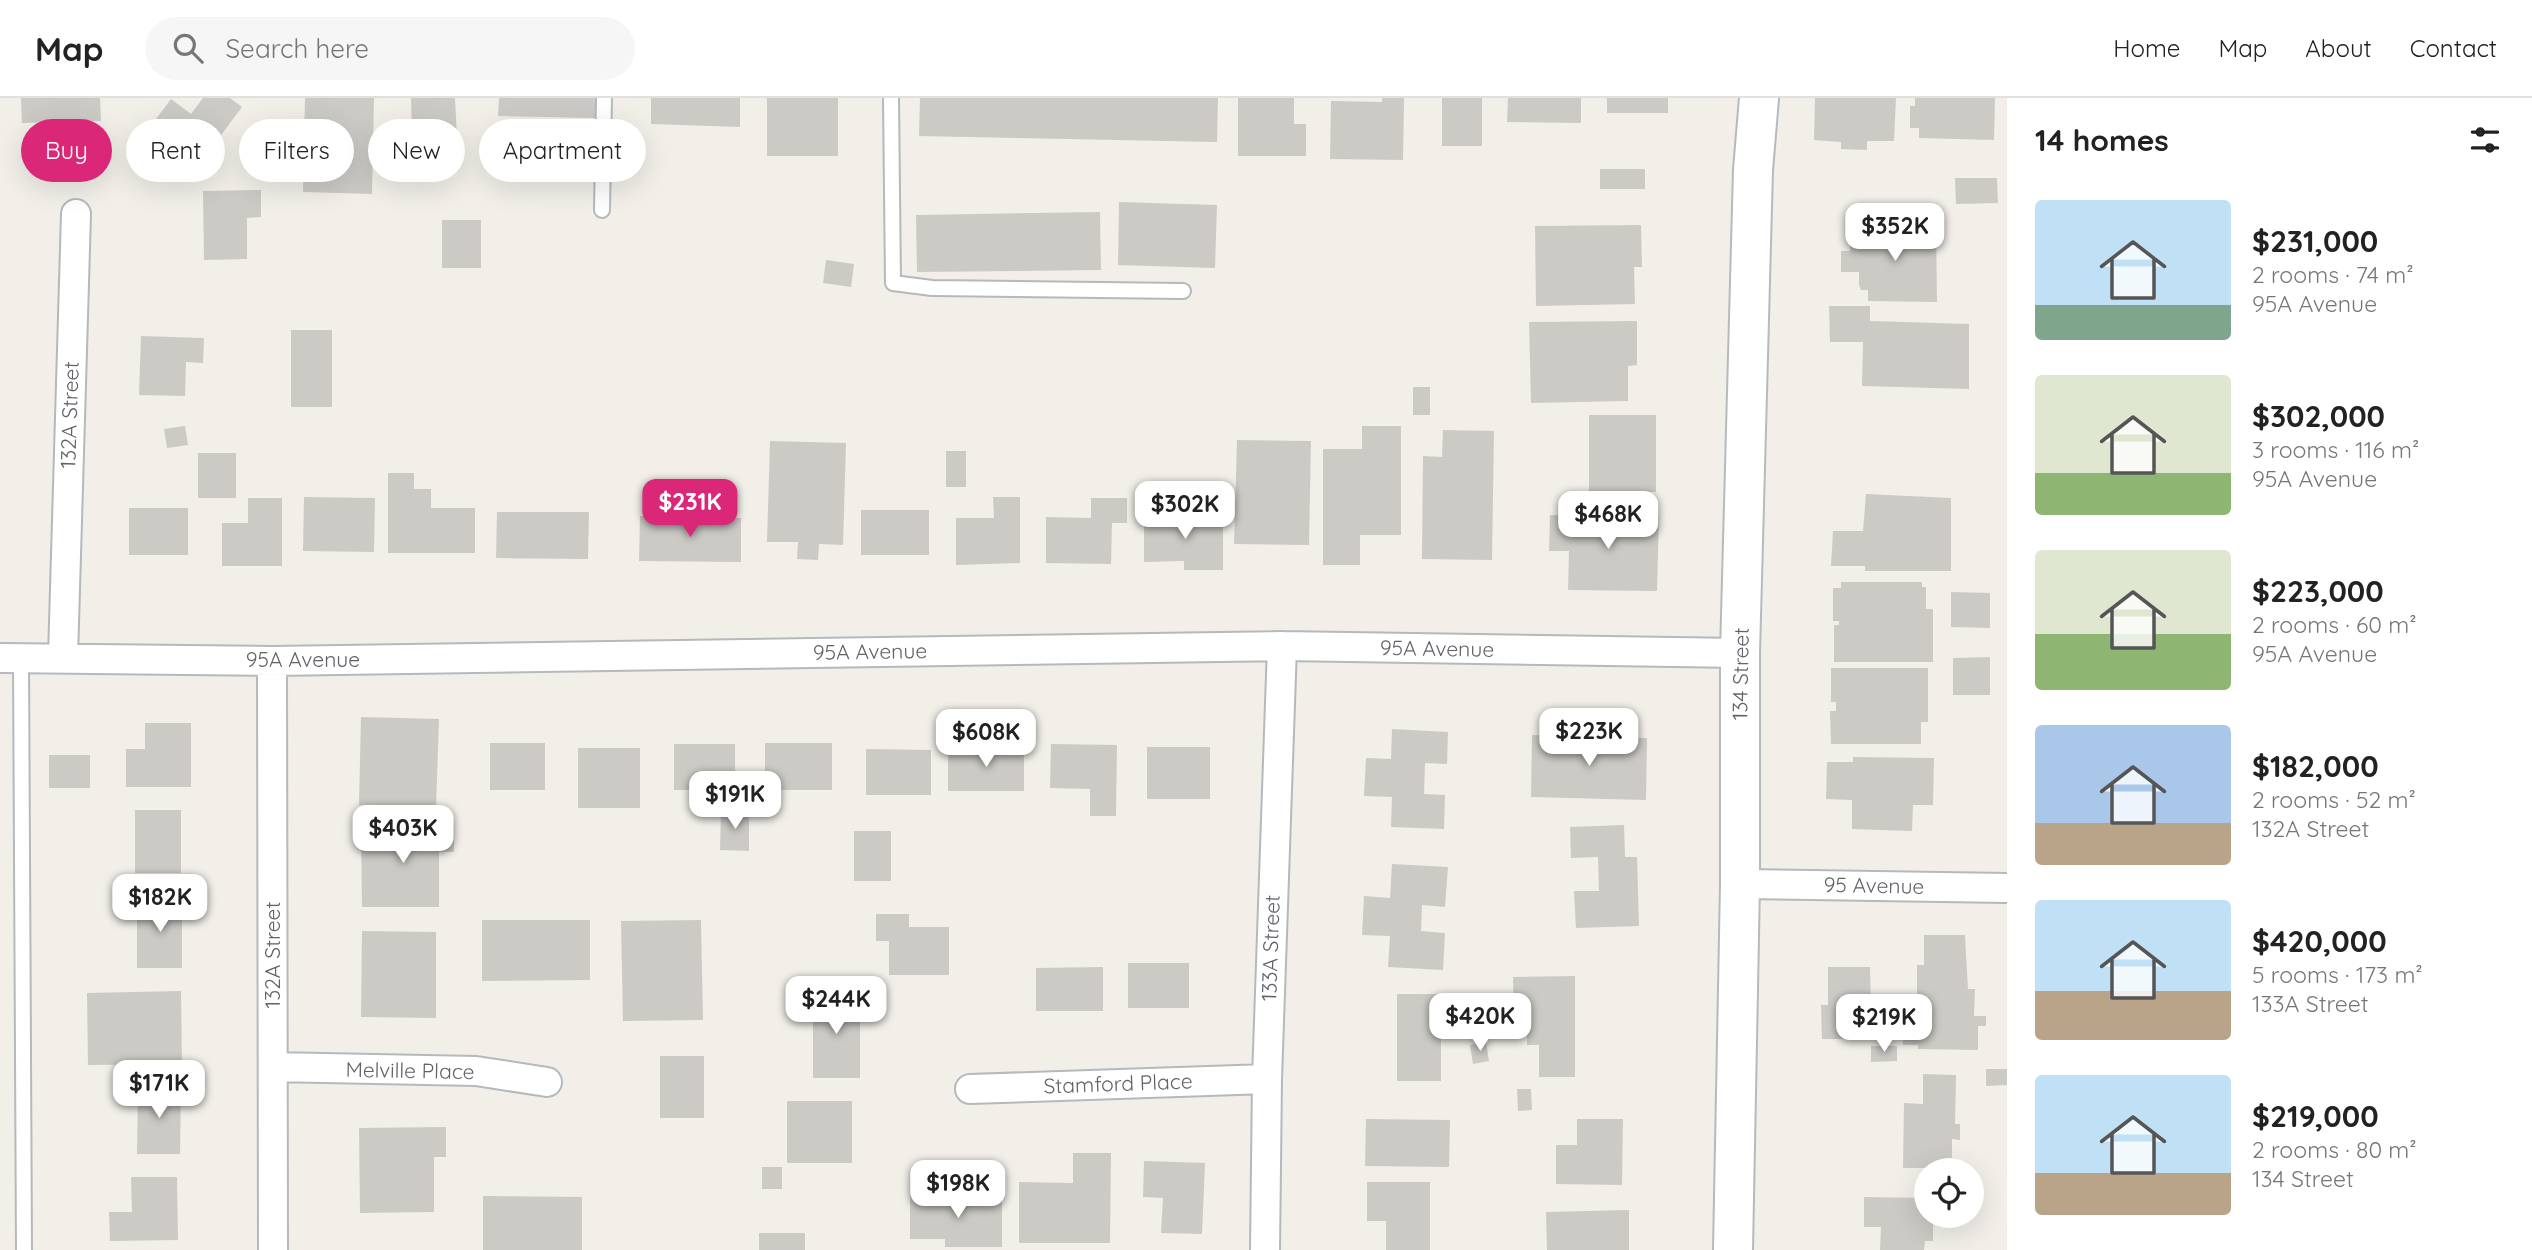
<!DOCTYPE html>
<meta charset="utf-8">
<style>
body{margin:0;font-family:Quicksand,sans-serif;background:#f6f6f6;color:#222;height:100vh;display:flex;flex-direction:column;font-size:26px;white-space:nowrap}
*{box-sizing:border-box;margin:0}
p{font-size:23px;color:#767676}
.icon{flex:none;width:38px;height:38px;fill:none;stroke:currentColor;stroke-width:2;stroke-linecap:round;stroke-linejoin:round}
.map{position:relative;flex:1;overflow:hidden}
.side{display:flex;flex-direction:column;background:#fff;width:525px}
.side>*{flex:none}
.banner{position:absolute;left:21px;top:21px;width:665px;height:63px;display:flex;gap:14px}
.buttons{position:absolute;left:1914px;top:1060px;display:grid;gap:14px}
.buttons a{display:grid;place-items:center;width:70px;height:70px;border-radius:50%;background:#fff;box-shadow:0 7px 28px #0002;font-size:35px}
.price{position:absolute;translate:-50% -60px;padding:0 16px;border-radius:14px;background:#fff;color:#222;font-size:23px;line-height:46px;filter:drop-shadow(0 2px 4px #0008)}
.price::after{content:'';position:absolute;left:50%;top:42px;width:21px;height:16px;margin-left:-10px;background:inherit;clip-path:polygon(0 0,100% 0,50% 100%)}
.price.on{background:#db2777;color:#fff}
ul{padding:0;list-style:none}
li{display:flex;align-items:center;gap:21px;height:175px;padding:0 28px}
li span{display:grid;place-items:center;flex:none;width:196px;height:140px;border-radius:7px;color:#555}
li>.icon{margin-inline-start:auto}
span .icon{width:84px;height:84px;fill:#fffc;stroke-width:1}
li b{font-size:30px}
h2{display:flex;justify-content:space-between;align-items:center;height:84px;padding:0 28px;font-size:30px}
.tag{padding:0 24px;border-radius:32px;background:#fff;box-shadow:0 7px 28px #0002;font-size:24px;line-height:63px}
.tag.on{background:#db2777;color:#fff}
header{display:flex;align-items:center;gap:42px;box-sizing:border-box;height:98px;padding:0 35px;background:#fff;border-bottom:2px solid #e0e0e0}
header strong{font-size:33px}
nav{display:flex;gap:38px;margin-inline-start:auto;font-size:24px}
.search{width:490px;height:63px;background:#f6f6f6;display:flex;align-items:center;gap:18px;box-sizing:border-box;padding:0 24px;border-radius:38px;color:#767676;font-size:26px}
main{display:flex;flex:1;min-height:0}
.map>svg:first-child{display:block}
.building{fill:#cccac5}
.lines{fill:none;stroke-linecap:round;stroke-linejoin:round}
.lane-casing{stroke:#b5b8bc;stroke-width:18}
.street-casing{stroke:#b5b8bc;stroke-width:32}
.secondary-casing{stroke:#b6babf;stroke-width:42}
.lane{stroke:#fff;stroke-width:14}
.street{stroke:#fff;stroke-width:28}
.secondary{stroke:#fff;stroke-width:38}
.labels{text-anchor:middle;stroke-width:6;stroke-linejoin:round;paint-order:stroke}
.street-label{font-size:21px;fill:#5f6368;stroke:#fff}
</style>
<header>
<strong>Map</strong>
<div class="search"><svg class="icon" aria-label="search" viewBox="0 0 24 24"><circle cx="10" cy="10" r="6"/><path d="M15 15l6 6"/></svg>Search here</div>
<nav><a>Home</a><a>Map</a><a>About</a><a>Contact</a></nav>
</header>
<main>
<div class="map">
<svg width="2007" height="1152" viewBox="0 0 2007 1152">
<rect width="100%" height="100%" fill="#f1efe8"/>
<path class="building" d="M21,0H100L101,23L22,25Z
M203,0H230L242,9L194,73L144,37L171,1L191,16Z
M305,0H374L372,96L303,94Z
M411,0H455L457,39L412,41Z
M499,0H600L599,20L498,18Z
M651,0H740V29L651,26Z
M767,0H838V58H767Z
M920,0H1218L1217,44L919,38Z
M1238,0H1294V26H1306V58H1238Z
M1382,0H1404L1403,62L1330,61L1331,3L1382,4Z
M1442,0H1482V48H1442Z
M1508,0H1581V25L1507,24Z
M1607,0H1668V15H1607Z
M1815,0H1896L1894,43H1867V52L1841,51V44L1814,42Z
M1915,0H1995L1994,42L1919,40V30H1910V8H1915Z
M1600,71H1645V91H1600Z
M1955,80H1997L1998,105L1956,106Z
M261,92V119L247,120V161L204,162L203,93Z
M1119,104L1217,107L1215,170L1118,167Z
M1100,114L1101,172L917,174L916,117Z
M442,122H481V170H442Z
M1641,127L1642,169H1634L1635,206L1536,208L1535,128Z
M1887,127L1936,128L1937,204L1868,203V192H1861L1859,187V174H1841V153H1850V135H1887Z
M826,162L854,166L851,189L823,185Z
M1829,208H1870V223L1969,226V291L1862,288L1863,244H1830Z
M1637,223V267L1628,268V303L1531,305L1529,224Z
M291,232H332V309H291Z
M141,238L204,240L203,265L186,264L185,298L139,297Z
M1413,289H1430V317H1413Z
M1589,317H1656V394H1589Z
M185,328L188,347L167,350L164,331Z
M1362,328H1401V437H1360V467H1323V351H1362Z
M1443,332L1494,333L1492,462L1422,461L1423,358L1442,359Z
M1237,342L1311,343L1309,447L1234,446Z
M770,343L846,345L843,447L819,446L818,462L797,461L798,444H767Z
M946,353H966V389H946Z
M198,355H236V400H198Z
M388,375H414V391H431V410H475V455H388Z
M1866,396L1951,400V473H1865V468H1831L1833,433H1863Z
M304,399L375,400L374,454L303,453Z
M993,399H1020V465L956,467V420H994Z
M248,400H282V468H222V425H248Z
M1091,400H1127V425H1112L1111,466L1046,465V419L1091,420Z
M129,410H188V457H129Z
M861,412H929V457H861Z
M497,414H589L588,461L496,460Z
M1550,417L1659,418L1657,493L1568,492L1569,453H1549Z
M640,418L741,420V464L639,463Z
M1223,418V472H1184V463L1144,464V419Z
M1841,484H1922V489H1926V511H1933V564H1834V527H1839V523H1833V490H1841Z
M1951,494L1990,495V530L1951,529Z
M1990,559V597H1953V560Z
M1831,570H1928V624H1921V646H1831L1830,613H1836V604H1831Z
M361,619L439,621L436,710L359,707Z
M145,625H191V689H126V651H145Z
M1392,631L1448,634L1447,666L1425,665L1424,696L1445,697L1444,731L1391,729L1392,699L1364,698L1366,660L1391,661Z
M1532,637L1647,640L1646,702L1531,699Z
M490,645H545V692H490Z
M765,645H832V692H765Z
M674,646H735V692H674Z
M1051,646L1117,647L1116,718H1090V691L1050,690Z
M948,649H1024V693H948Z
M1147,649H1210V701H1147Z
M578,650H640V710H578Z
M866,651L931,652V697H866Z
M49,657H90V690H49Z
M1853,659L1934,660L1933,707H1913L1912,733L1852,731V702L1826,701L1827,664H1853Z
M135,712H181V775H135Z
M721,714H749V753L720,752Z
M1624,727L1625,759H1637L1639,828L1576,830L1574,793H1599L1598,759L1571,760L1570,729Z
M361,728H454V754H439V809H362Z
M854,733H891V783H854Z
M1392,766L1448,769L1445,809L1422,807L1421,833L1445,835L1443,872L1388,869L1390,838L1362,837L1364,798L1390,800Z
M137,803H182V870H137Z
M876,816H909V829H949V877H889V843H876Z
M482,822H590V882L482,883Z
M701,822L703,922L623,923L621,823Z
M362,833L436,834V920L361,919Z
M1924,837H1965L1968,891H1975L1974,918H1986V928H1978V952L1918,951V947H1903V908H1917V867H1924Z
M1128,865H1189V910H1128Z
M1103,869V913H1036V870Z
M1828,869H1870L1871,910H1901V941H1822L1821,907H1828Z
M1575,878V979H1539V947H1527V928H1514L1513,879Z
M181,893L182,966L88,967L87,895Z
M813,896H860V980H813Z
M1397,896H1441V983H1397Z
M1486,944L1489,963L1473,966L1470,947Z
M1871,948H1897V963L1871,964Z
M660,958H704V1020H660Z
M1986,971H2007V987L1986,988Z
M1923,976L1956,977L1955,1026H1960V1042L1952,1041V1070H1903L1904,1005L1923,1006Z
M138,988L181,989L180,1056H137Z
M1517,991H1531L1532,1012L1518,1013Z
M787,1003H852V1065H787Z
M1366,1021L1450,1022L1449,1069L1365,1068Z
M1577,1021H1623L1622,1087L1556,1086V1047H1577Z
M446,1029V1059H434V1114L360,1115L359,1030Z
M1073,1055H1111L1110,1145H1019V1084L1073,1085Z
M1144,1063L1205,1065L1202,1136L1161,1135L1163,1100L1143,1099Z
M762,1069H782V1091H762Z
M131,1079H177L178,1142L110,1143L109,1114H132Z
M1367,1084H1430V1152H1386V1123H1367Z
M483,1098L582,1099V1152H483Z
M910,1098H1002V1149H945V1141H910Z
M1864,1099L1925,1100L1927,1118H1933V1143H1925L1924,1152H1880L1881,1129H1864Z
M1629,1112V1152H1547L1546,1114Z
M759,1135H805V1152H759Z"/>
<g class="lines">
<defs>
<path id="lane" d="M891,0L893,185L932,190L1183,193
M602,112L604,0
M21,560L24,1152"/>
<path id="street" d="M63,559L76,116
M0,560L272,563L1282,548L1740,555
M272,563L273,1152
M1740,786L2007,790
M273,969L476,973L547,984
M970,991L1267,981
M1265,1152L1267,981L1282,548"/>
<path id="secondary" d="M1733,1152L1740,786V555L1753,72L1759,0"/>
</defs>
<use href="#lane" class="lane-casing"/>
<use href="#street" class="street-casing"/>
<use href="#secondary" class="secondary-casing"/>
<use href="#lane" class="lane"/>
<use href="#street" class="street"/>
<use href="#secondary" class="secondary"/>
</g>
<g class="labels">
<g class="street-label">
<text transform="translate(70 317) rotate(-88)" y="7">132A Street</text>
<text transform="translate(1437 551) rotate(1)" y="7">95A Avenue</text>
<text transform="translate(870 554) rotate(-1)" y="7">95A Avenue</text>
<text x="303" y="569">95A Avenue</text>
<text transform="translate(1741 576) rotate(-89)" y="7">134 Street</text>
<text transform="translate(1874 788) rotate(1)" y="7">95 Avenue</text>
<text transform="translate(1271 850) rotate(-88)" y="7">133A Street</text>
<text transform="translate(273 857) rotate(-90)" y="7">132A Street</text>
<text transform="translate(410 973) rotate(1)" y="7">Melville Place</text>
<text transform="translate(1118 986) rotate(-2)" y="7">Stamford Place</text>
</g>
</g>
</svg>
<div class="buttons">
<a><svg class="icon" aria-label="locate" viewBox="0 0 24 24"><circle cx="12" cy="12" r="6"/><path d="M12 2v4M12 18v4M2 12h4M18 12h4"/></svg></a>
</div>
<b class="price" style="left:1895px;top:165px">$352K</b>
<b class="price on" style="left:690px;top:441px">$231K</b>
<b class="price" style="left:1185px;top:443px">$302K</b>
<b class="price" style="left:1608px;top:453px">$468K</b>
<b class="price" style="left:1589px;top:670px">$223K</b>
<b class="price" style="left:986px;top:671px">$608K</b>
<b class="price" style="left:735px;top:733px">$191K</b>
<b class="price" style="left:403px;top:767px">$403K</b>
<b class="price" style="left:160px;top:836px">$182K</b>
<b class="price" style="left:836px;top:938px">$244K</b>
<b class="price" style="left:1480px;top:955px">$420K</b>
<b class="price" style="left:1884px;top:956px">$219K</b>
<b class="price" style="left:159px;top:1022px">$171K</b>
<b class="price" style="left:958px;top:1122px">$198K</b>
<div class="banner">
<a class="tag on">Buy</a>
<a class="tag">Rent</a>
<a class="tag">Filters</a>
<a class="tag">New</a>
<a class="tag">Apartment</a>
</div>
</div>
<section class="side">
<h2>14 homes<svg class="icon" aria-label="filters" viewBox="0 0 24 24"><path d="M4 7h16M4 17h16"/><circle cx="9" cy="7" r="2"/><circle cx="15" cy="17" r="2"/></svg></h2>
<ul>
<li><span style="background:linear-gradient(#bfe0f5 75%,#7fa58c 0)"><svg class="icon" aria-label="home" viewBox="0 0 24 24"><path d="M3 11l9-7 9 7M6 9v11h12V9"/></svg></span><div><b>$231,000</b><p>2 rooms · 74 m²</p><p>95A Avenue</p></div></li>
<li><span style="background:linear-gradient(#dfe7d0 70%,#8fb573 0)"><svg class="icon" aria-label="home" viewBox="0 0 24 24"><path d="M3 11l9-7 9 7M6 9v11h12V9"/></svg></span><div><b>$302,000</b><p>3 rooms · 116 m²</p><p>95A Avenue</p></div></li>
<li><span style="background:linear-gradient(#dfe7d0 60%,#8fb573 0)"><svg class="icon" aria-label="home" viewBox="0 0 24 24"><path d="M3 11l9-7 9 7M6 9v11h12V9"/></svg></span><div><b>$223,000</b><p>2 rooms · 60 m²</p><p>95A Avenue</p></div></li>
<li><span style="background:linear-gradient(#a9c7e8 70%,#b9a48a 0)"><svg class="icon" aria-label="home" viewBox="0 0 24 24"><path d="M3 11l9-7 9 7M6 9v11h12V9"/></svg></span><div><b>$182,000</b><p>2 rooms · 52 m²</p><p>132A Street</p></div></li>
<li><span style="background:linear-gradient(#bfe0f5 65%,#b9a48a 0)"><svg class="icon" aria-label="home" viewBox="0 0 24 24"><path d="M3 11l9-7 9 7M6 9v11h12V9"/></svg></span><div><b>$420,000</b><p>5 rooms · 173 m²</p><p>133A Street</p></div></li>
<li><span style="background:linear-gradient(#bfe0f5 70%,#b9a48a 0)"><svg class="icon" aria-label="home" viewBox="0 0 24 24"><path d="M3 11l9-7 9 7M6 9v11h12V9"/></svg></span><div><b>$219,000</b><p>2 rooms · 80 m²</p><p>134 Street</p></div></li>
</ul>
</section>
</main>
